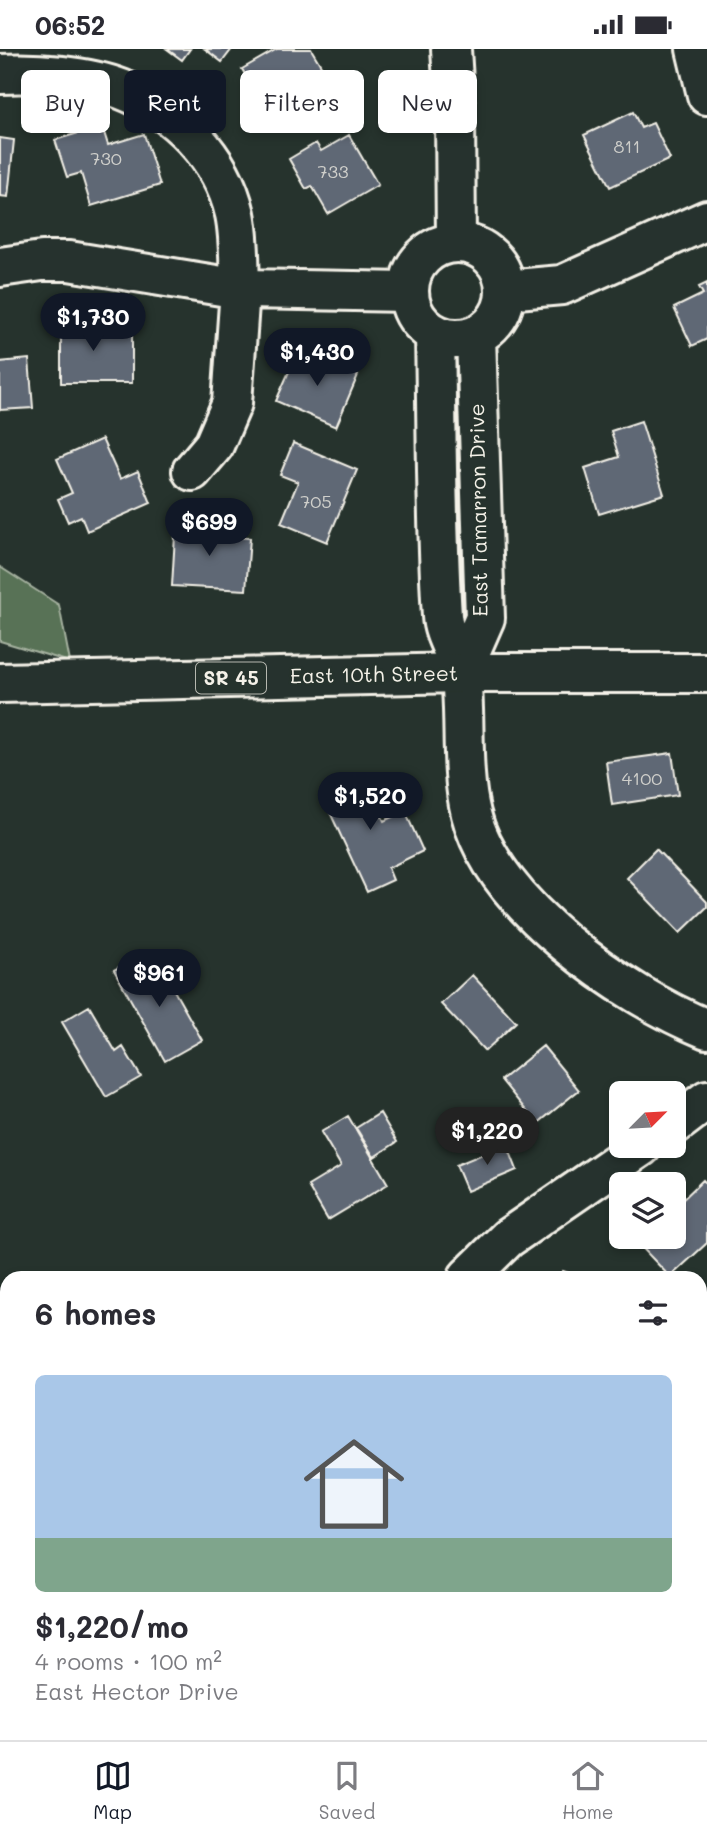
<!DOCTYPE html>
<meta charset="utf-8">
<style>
body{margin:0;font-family:Mali,sans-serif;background:#f7f7f7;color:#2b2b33;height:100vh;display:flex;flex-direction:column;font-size:26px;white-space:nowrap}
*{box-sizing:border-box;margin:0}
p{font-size:23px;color:#7c7c81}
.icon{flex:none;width:38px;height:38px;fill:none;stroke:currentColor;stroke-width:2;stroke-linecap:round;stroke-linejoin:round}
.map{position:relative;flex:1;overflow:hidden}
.details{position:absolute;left:0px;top:1222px;width:707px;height:471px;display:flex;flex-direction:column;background:#fff;border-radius:21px 21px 0 0;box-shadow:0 4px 10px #0003}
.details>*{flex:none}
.hud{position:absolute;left:21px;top:21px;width:665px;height:63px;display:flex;gap:14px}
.needle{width:46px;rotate:66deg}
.fabs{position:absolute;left:609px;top:1032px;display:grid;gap:14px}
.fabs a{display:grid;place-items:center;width:77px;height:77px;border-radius:10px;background:#fff;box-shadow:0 4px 10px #0003;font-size:35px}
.price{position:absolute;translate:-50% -60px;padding:0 16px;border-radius:24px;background:#111827;color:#fff;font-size:23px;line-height:46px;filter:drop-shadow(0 2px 4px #0008)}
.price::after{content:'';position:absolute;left:50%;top:42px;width:21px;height:16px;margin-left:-10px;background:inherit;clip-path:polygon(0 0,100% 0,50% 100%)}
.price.current{background:#222;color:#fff}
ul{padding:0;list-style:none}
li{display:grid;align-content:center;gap:14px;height:371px;padding:0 35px}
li+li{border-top:2px solid #e1e1e2}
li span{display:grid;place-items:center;height:217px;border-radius:10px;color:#555}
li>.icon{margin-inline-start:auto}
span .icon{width:126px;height:126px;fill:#fffc;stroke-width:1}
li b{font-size:30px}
h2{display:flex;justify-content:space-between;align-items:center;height:84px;padding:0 35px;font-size:30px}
.pill{padding:0 24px;border-radius:10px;background:#fff;box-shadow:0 4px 10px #0003;font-size:24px;line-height:63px}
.pill.current{background:#111827;color:#fff}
.status{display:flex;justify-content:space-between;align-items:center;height:49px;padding:0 35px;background:#fff;direction:ltr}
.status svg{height:19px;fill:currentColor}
.dock{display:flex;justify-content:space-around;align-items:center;height:98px;border-top:2px solid #e1e1e2;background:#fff;font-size:19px;color:#7c7c81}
.dock a{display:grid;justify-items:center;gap:4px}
.dock .current{color:#111827}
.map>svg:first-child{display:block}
.green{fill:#597257;stroke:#a6b2a0;stroke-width:2}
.building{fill:#5f6875;stroke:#f4f1e8;stroke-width:2}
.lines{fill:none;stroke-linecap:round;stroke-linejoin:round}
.minor-casing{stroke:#f4f1e8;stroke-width:44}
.major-casing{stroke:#f4f1e8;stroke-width:44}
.minor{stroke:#26332d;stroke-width:38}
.major{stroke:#26332d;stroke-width:38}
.labels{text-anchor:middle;stroke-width:5;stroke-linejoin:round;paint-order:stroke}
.number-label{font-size:18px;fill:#cfcfcb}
.shield{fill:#26332d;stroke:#b6b8b0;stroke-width:2}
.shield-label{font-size:19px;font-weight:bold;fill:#f4f1e8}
.street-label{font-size:21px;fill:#f4f1e8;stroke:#26332d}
</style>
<div class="status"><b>06:52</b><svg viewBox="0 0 49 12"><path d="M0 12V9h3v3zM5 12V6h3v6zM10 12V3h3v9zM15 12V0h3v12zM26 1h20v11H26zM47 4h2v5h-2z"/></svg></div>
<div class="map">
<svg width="707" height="1691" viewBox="0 0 707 1691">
<rect width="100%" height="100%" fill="#26332d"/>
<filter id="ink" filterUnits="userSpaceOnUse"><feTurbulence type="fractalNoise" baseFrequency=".0143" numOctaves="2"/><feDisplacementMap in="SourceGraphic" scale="14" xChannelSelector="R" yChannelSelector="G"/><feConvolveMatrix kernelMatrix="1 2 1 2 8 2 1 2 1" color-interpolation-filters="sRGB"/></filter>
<g filter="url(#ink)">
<path class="green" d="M0,518L59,556L70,613L0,592Z"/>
<path class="building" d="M167,0H190L182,11Z
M205,0H232L222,13Z
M277,0H311L335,40L329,44L338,59L298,81L275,42L260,51L242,20Z
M633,63L641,79L653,74L670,110L610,138L584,86Z
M102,77L108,96L144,85L160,136L91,157L81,124L67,128L55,91Z
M349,86L378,136L328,165L312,137L306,140L289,110L316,94L321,102Z
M0,89L14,91L8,148L0,147Z
M707,234V290L692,297L674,259L703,245L699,238Z
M61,264H93V285H132V334H61Z
M299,300L358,326L336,378L276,352Z
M29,310L33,359L0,361V313Z
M641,372L664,445L599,465L585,419L619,408L611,382Z
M102,390L120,430L138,422L151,454L87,482L81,467L68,473L58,450L72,444L57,410Z
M293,394L357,421L327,493L281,474L298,433L280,426Z
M176,470L207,472L206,486L250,489L246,541L172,537Z
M672,704L678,746L612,756L606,713Z
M362,725L384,772L405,762L423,802L388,819L393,831L367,843L321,744Z
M656,800L707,853V858L680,884L627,829Z
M139,907L151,929L163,922L202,991L165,1012L114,921Z
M472,926L516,973L485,1002L441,955Z
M89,957L116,1003L123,998L141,1028L106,1048L62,973Z
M543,997L579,1041L537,1075L501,1031Z
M380,1064L397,1093L374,1108L356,1079Z
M348,1067L388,1135L328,1171L308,1137L341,1117L321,1083Z
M507,1095L517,1121L467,1142L456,1116Z
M703,1131L707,1135V1194L670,1228L633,1189L674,1188V1151L678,1155Z
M563,1222L579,1228H560Z
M0,1265L7,1268V1324L0,1322Z
M700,1385L707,1388V1434L700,1431Z
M7,1568V1586L0,1579V1576Z
M700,1640L707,1643V1690L696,1685H700Z
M16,1685H46L50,1691H6Z
M293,1685H330L332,1691H283V1688Z"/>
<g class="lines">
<defs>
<path id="minor" d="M451,0L455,64L456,194
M696,0L707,46
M0,25C36,23 88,27 121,40C176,61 222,108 235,165C240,189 239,215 240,240L69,212H42L0,218
M409 242a48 48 0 1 1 96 0a48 48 0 1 1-96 0Z
M505,241L562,236L707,171
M435,286C437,379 436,474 442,567C443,588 459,607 461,627C466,673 460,720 471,765C494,857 623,946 707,980
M192,422L214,396L232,354L240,240L408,243
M461,624L485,569L476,287
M674,1076L707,1051
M468,1228L508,1189L642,1097
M0,1375L7,1378
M0,1443L7,1448
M700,1577L707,1579
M214,1685L216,1691"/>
<path id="major" d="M0,634L461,624H707"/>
</defs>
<use href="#minor" class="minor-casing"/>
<use href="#major" class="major-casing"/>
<use href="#minor" class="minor"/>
<use href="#major" class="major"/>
</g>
</g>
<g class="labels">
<g class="number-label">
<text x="627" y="104">811</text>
<text x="106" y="116">730</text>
<text x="333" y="129">733</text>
<text x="316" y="459">705</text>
<text x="642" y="736">4100</text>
</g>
<rect class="shield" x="196" y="613.5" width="70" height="31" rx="5"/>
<g class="shield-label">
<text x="231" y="636">SR 45</text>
</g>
<g class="street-label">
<text transform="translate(479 461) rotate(-91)" y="7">East Tamarron Drive</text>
<text transform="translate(374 626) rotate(-1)" y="7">East 10th Street</text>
</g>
</g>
</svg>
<div class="fabs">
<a><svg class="needle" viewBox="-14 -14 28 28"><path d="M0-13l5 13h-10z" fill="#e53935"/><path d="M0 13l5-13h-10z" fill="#7c7c81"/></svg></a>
<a><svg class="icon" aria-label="layers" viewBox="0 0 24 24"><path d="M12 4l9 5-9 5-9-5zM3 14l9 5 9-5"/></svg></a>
</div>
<b class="price" style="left:93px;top:304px">$1,730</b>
<b class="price" style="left:317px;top:339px">$1,430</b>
<b class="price" style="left:209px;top:509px">$699</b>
<b class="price" style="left:370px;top:783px">$1,520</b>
<b class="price" style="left:159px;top:960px">$961</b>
<b class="price current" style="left:487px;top:1118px">$1,220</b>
<div class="hud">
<a class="pill">Buy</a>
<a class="pill current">Rent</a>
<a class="pill">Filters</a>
<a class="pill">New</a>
</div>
<section class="details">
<h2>6 homes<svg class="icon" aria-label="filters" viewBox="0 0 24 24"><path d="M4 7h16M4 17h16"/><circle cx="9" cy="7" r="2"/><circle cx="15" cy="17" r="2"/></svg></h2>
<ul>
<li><span style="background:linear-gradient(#a9c7e8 75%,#7fa58c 0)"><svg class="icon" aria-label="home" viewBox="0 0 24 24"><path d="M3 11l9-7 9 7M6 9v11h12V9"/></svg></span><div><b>$1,220/mo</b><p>4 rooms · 100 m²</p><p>East Hector Drive</p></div></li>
</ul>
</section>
</div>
<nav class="dock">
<a class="current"><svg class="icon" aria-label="map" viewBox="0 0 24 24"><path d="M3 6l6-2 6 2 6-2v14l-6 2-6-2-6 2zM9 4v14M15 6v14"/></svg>Map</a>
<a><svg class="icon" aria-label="saved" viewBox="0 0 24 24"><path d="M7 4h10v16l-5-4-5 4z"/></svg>Saved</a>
<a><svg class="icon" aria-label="home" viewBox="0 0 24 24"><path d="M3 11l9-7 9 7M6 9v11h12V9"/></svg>Home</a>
</nav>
